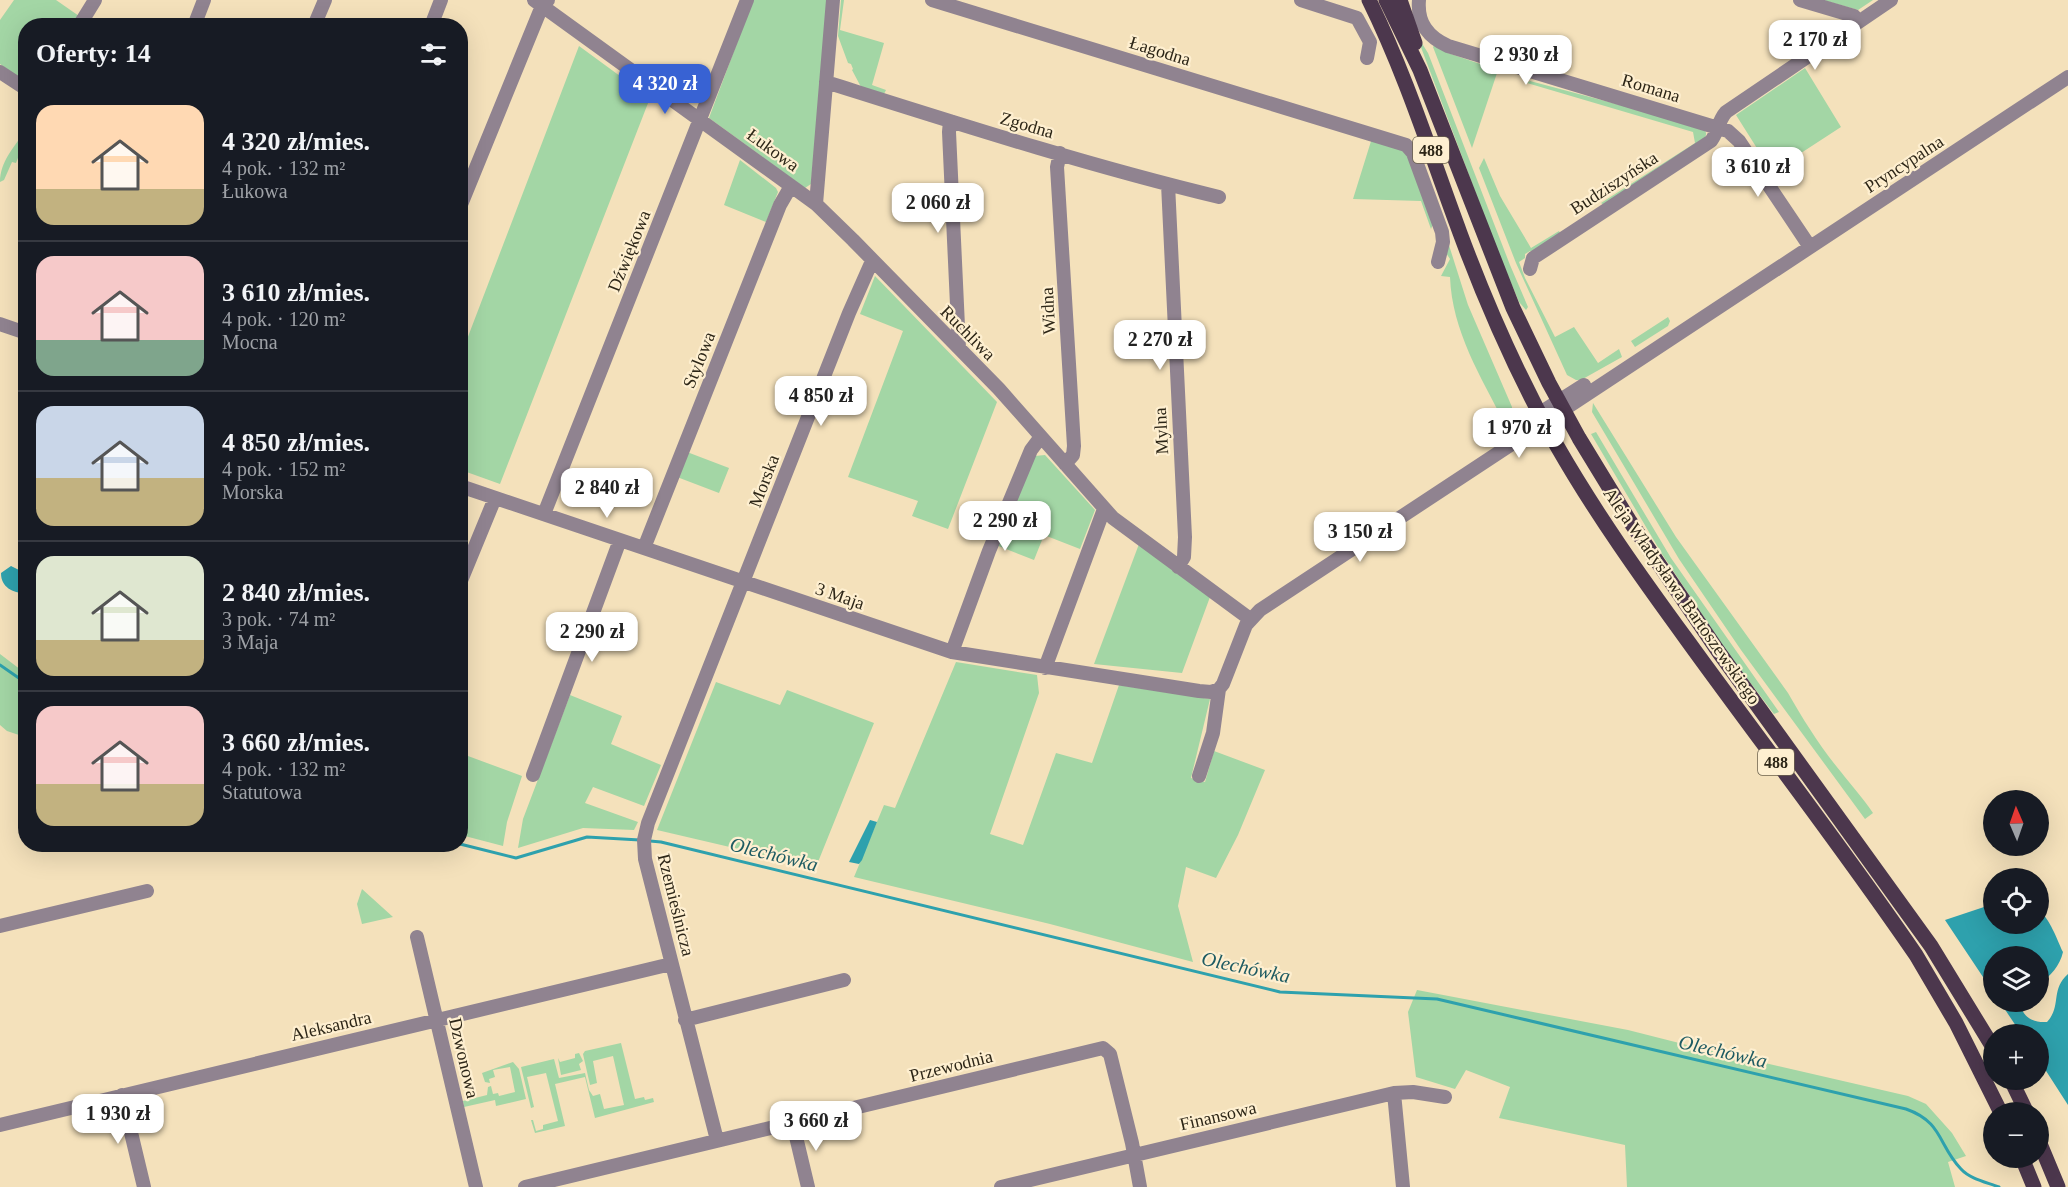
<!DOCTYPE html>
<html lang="pl">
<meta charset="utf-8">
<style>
body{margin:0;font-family:"Times New Roman",serif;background:#20242c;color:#f1f3f6;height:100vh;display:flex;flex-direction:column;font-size:22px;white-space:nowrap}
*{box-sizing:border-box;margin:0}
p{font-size:20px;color:#9ea1a6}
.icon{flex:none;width:33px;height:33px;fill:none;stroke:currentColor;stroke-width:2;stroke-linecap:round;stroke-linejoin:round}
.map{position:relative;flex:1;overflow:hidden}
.panel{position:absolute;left:18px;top:18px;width:450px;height:834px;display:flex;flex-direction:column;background:#171b24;border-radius:24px;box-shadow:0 6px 24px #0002}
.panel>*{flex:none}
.needle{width:39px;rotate:358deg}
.buttons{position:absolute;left:1983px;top:790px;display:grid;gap:12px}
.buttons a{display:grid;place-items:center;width:66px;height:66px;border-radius:50%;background:#171b24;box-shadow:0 6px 24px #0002;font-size:30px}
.price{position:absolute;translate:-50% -51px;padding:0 14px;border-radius:12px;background:#fff;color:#222;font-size:20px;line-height:39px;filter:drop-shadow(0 2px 3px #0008)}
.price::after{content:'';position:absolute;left:50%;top:36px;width:18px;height:14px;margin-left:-9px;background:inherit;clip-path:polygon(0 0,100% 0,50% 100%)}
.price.active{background:#3862d3;color:#fff}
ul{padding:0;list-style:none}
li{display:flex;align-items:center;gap:18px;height:150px;padding:0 18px}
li+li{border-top:2px solid #363941}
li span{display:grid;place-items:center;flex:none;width:168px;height:120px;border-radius:18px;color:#555}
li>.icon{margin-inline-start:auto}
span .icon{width:72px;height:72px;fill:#fffc;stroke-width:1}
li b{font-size:26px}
h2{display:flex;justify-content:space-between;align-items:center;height:72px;padding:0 18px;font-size:26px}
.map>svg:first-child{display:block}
.green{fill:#a3d6a5}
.water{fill:#2ea1ad}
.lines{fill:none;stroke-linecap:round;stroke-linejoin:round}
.stream{stroke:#2ea1ad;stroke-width:3}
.minor{stroke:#908390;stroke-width:14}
.major{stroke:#4c374d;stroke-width:15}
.labels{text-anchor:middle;stroke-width:4.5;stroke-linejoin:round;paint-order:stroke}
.shield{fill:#feefd0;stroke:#6c624e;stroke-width:1.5}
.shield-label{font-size:16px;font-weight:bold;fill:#2d2617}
.street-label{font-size:18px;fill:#2d2617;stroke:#feefd0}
.water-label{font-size:20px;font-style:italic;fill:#1e5b62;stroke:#feefd0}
</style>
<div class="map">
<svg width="2068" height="1187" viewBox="0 0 2068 1187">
<rect width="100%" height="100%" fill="#f4e1bb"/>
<path class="green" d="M14,0H56L79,16L74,25L26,26L25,82L0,64V20Z
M753,0H828L811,184L805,188L709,118Z
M841,0H844L840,30L884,43L872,85L886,90L884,94L861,87L852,70L853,69L851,64L848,63L838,36Z
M1823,0H1873L1858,10Z
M1416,34L1428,53L1510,265L1528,307L1526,310L1519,302L1496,247Z
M1435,44L1448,53L1498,70L1472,148L1433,47Z
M579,46L650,98L500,484L461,470V355Z
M1805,68L1841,127L1772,172L1736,115Z
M1530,81L1699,126C1704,129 1708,131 1705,138L1604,205L1601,203L1695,143L1693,132L1527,83Z
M25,131V140L16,163L12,162L4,180L0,182C0,162 14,147 25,131Z
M1372,138L1406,152L1433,224L1431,229L1421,201L1353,199Z
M1484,158L1500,196L1531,248L1559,231L1561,235L1532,252L1530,251L1525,254V258L1519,262L1525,278L1555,337L1574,327L1598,363L1619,349L1622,357L1581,380H1576L1567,375L1516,263L1479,168Z
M740,160L776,188L778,192L766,222L724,205Z
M1447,239L1468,305L1512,407V424L1500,432L1498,429L1505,424C1481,377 1452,331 1450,277L1441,276L1450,259L1446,253Z
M875,276L997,402L948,529L912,516L918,501L848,477L903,331L860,314Z
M1668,317L1670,321L1668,326L1635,347L1631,341Z
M1593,403L1676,537L1788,693C1804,721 1821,748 1841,772C1852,786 1863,798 1873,813L1865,819L1741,650L1679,559L1592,412Z
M1596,432L1671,558L1779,712L1774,714L1727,652L1662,554L1591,434Z
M687,452L729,468L719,493L677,477Z
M1045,455L1095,510L1080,549L1044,535L1034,560L996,545L1035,456Z
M1139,544L1210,597L1182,673L1094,664Z
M0,654L25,673V737L7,731L0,725Z
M956,662L1037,675L1039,693L990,834L1023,845L1056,753L1092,763L1119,685L1210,699L1191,778L1205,782L1214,751L1265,770L1238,835L1216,878L1186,867L1178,906L1193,962L1050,924L854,877L884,805L895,808Z
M716,682L780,705L787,690L874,723L816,867L657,830Z
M570,695L622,716L611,744L661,765L644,806L593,787L585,803L638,822L634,830L583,828L518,848L523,819Z
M468,756L522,776L507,822L503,846L461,835V758Z
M362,889L393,917L362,924L357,904Z
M1417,990L1628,1030L1691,1046L1908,1096L1926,1104L1952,1133L1966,1156L1948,1162L1955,1187H1627L1625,1145L1499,1118L1510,1087L1466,1070L1455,1089L1416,1077L1408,1012Z
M621,1043L635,1099L644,1097L645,1100L653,1098L654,1102L595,1118L585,1077L555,1084L565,1126L535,1133L531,1120H533L536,1131L543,1129V1125L558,1121L546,1073L527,1077L534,1107L531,1108L521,1067L554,1059L559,1078L585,1073L589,1090L593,1096L600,1094L604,1109L624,1105L613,1056L593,1061L597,1083L590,1085L583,1054L585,1051Z
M579,1053L583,1061L579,1064L581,1070L561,1075L558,1058L560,1062L575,1058V1054Z
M513,1062L519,1069L526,1099L496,1106L495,1100L464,1107L463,1101L487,1095L488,1087L491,1086L493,1094L498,1093L499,1096L515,1092L510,1067L493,1070L495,1077L489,1079L490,1083L485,1082L482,1073Z"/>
<path class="water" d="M11,566L25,573V594C13,592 1,588 1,573Z
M870,820L877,822L862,860L859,864L849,862Z
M1993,904L1994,924H2038L2039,911C2050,918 2057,940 2063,952C2060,966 2050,976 2039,985L2038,957H1994L1993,992L1945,920Z
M2068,974V1105L2039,1060L2038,1035H2022L2000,1002H2019C2023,1017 2032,1023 2047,1022C2062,1006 2050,990 2068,974Z"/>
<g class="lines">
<path class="stream" d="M0,665L26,683
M650,841L661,842L1280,992L1437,999L1906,1109C1943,1122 1938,1145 1961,1169C1970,1179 1986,1182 1999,1187
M460,844L516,858L587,837L640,840"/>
<path class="minor" d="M534,0L816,204L853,240L999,389L1113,518L1250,619
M932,0L1406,145L1413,153L1442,232L1443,242L1438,262
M1301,0L1357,18L1370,42L1367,58
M1419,0C1417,23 1428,37 1448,46L1728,131L1739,141L1810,247
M1800,0L1854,16L1858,22
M79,26L95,0
M194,26L204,0
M314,26L325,0
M431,26L441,0
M0,72L26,89
M826,82C956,123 1086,165 1219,197
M950,121L949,132L959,348
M1060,153L1057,167L1074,446L1073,455L1065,464
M1168,184L1185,537L1184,557L1178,567
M816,204L833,0
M460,207L542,6L548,0
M1530,269L1533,258L1711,141C1718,132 1718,121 1726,112L1891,0
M0,324L26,333
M1506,439L1540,413L1584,385
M460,486L952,652L1199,691L1211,692L1219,689
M544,514L747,0
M644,548L780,205L791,186
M460,583L495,498
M952,652L989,551L1031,450L1040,438
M1045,668L1104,509
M533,775L620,540
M1199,776L1213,733L1219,689L1223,684L1246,625L1260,610L2068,77
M0,926L147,891
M417,937L476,1187
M685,1020L844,980
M1394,1093L1403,1187
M122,1095L144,1187
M793,1124L808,1187
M0,1125L671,964
M717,1140L645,859L644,840L648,823L849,313L872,261
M525,1187L1103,1048L1110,1054L1132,1143L1140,1187
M1001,1187L1394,1093L1413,1092L1445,1097"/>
<path class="major" d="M1369,0C1406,75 1431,155 1460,233C1487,306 1519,378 1557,446C1596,514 1641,577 1687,640C1763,745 1843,848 1916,955L1956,1023L2001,1113
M1386,0L1420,70L1513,308L1549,383L1579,438L1629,520L1718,651L1931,946L1994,1049
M1400,0L1415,43
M2011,1080L2027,1113
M2038,1139L2058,1187
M2022,1158L2034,1187"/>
</g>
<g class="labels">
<g class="shield">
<rect x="1413" y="137" width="36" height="26" rx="4.5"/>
<rect x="1758" y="749" width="36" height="26" rx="4.5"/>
</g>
<g class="shield-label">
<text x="1431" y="156">488</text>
<text x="1776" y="768">488</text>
</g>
<g class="street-label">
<text transform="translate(1160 51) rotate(17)" y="6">Łagodna</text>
<text transform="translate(1651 88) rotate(17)" y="6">Romana</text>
<text transform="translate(1027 125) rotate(16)" y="6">Zgodna</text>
<text transform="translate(773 150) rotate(36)" y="6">Łukowa</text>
<text transform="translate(1904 164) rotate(-33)" y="6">Pryncypalna</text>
<text transform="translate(1614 183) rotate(-33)" y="6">Budziszyńska</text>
<text transform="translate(629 251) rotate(-68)" y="6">Dźwiękowa</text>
<text transform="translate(1048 311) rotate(-93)" y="6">Widna</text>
<text transform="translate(968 333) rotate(45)" y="6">Ruchliwa</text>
<text transform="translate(699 360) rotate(-68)" y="6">Stylowa</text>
<text transform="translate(1161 431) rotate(-93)" y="6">Mylna</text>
<text transform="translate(764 481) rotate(-69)" y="6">Morska</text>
<text transform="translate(840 596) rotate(19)" y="6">3 Maja</text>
<text transform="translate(1682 596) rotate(55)" y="6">Aleja Władysława Bartoszewskiego</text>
<text transform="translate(676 905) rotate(76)" y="6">Rzemieślnicza</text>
<text transform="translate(331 1026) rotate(-13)" y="6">Aleksandra</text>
<text transform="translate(464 1058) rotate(77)" y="6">Dzwonowa</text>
<text transform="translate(951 1066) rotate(-14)" y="6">Przewodnia</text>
<text transform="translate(1218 1116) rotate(-13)" y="6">Finansowa</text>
</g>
<g class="water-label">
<text transform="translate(774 854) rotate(14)" y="7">Olechówka</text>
<text transform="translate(1246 967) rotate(12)" y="7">Olechówka</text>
<text transform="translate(1723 1051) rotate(13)" y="7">Olechówka</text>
</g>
</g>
</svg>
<div class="buttons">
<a><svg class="needle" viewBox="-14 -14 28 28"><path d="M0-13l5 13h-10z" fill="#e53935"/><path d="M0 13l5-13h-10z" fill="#9ea1a6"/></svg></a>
<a><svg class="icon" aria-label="locate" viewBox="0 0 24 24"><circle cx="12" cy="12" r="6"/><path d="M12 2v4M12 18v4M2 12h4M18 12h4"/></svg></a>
<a><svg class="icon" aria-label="layers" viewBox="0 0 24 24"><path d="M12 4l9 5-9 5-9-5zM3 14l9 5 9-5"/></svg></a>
<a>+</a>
<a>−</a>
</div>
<b class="price" style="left:1815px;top:71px">2 170 zł</b>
<b class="price" style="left:1526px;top:86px">2 930 zł</b>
<b class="price active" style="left:665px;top:115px">4 320 zł</b>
<b class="price" style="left:1758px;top:198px">3 610 zł</b>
<b class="price" style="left:938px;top:234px">2 060 zł</b>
<b class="price" style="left:1160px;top:371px">2 270 zł</b>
<b class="price" style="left:821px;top:427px">4 850 zł</b>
<b class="price" style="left:1519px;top:459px">1 970 zł</b>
<b class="price" style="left:607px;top:519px">2 840 zł</b>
<b class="price" style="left:1005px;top:552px">2 290 zł</b>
<b class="price" style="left:1360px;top:563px">3 150 zł</b>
<b class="price" style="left:592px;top:663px">2 290 zł</b>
<b class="price" style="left:118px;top:1145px">1 930 zł</b>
<b class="price" style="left:816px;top:1152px">3 660 zł</b>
<section class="panel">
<h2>Oferty: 14<svg class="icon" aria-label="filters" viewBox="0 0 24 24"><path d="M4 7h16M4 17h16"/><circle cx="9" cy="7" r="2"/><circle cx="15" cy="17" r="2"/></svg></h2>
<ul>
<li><span style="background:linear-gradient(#ffd9b3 70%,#c2b280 0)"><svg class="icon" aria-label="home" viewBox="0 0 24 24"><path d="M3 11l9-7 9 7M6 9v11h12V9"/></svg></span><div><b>4 320 zł/mies.</b><p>4 pok. · 132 m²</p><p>Łukowa</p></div></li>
<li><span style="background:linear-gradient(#f6c9c9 70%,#7fa58c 0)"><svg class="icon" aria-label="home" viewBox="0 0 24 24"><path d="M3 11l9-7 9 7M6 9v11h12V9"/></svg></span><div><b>3 610 zł/mies.</b><p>4 pok. · 120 m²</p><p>Mocna</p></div></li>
<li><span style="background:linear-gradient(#c9d6e8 60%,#c2b280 0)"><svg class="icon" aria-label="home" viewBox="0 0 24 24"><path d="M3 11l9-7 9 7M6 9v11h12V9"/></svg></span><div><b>4 850 zł/mies.</b><p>4 pok. · 152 m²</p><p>Morska</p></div></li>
<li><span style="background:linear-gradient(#dfe7d0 70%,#c2b280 0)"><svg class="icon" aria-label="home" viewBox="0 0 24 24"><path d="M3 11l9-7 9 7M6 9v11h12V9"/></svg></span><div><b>2 840 zł/mies.</b><p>3 pok. · 74 m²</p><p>3 Maja</p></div></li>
<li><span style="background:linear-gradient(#f6c9c9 65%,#c2b280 0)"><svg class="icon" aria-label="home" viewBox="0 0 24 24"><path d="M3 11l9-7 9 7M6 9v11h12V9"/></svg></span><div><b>3 660 zł/mies.</b><p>4 pok. · 132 m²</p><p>Statutowa</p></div></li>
</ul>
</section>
</div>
